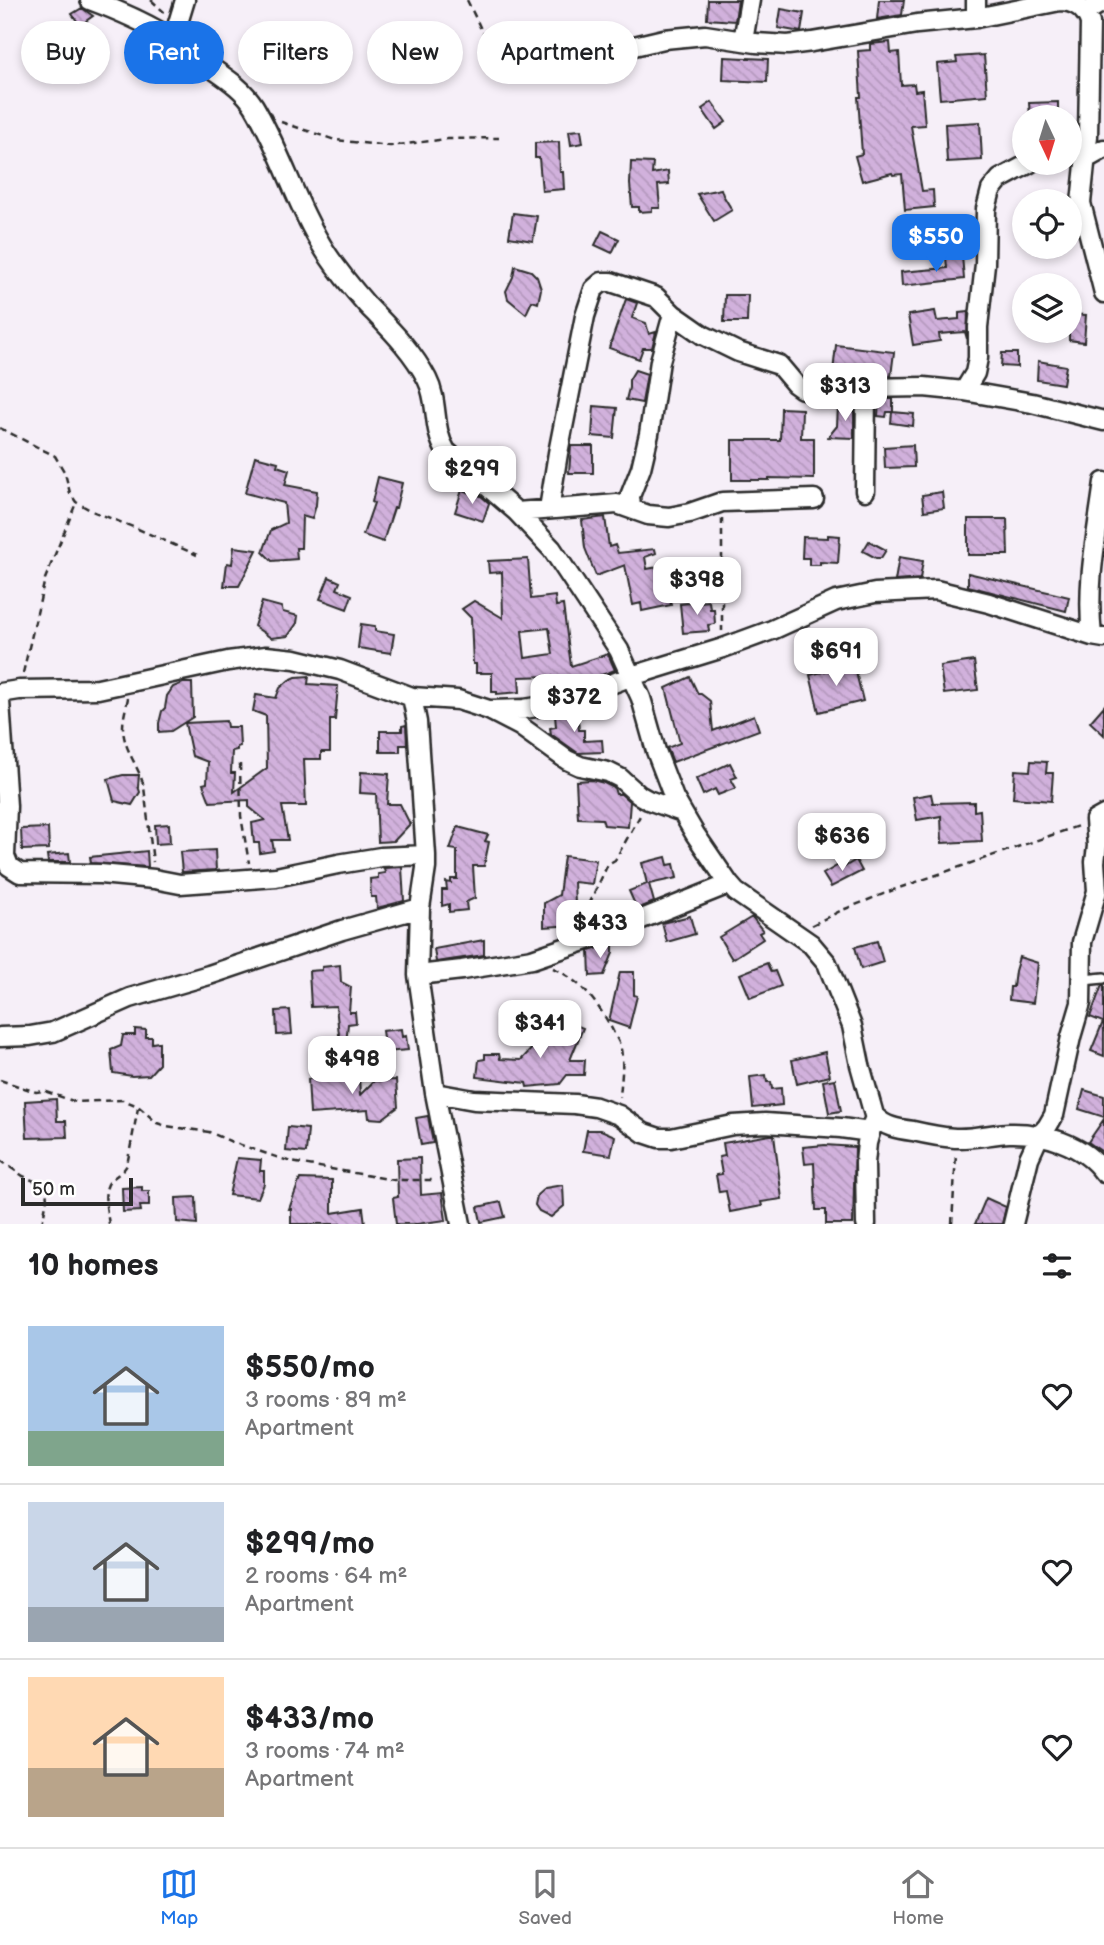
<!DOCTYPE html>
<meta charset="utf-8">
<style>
body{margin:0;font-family:"Balsamiq Sans",sans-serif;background:#f6f6f6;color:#202124;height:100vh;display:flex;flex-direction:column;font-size:26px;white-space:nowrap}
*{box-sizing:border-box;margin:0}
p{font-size:23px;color:#757577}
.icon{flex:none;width:38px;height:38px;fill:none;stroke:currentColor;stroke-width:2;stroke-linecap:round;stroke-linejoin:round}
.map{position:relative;height:1224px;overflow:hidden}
.drawer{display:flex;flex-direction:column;background:#fff;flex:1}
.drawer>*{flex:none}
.banner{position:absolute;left:21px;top:21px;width:700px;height:63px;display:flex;gap:14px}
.needle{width:46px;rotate:176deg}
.fabs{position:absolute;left:1012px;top:105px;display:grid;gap:14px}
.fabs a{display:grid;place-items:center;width:70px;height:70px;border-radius:50%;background:#fff;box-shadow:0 4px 10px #0003;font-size:35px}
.scale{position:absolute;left:21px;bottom:18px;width:112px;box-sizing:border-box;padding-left:7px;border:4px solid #2b2b2b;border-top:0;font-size:19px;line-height:24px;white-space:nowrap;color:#2b2b2b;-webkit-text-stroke:5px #fff;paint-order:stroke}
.price{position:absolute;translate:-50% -60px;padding:0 16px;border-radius:14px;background:#fff;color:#222;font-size:23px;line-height:46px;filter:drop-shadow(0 2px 4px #0008)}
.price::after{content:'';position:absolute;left:50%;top:42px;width:21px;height:16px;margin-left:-10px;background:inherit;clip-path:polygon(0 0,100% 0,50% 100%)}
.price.on{background:#1a73e8;color:#fff}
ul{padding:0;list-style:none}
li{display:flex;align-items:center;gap:21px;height:175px;padding:0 28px}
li+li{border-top:2px solid #e0e0e0}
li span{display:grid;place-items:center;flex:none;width:196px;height:140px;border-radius:0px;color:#555}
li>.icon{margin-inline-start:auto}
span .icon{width:84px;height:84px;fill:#fffc;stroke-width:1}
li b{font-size:30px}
h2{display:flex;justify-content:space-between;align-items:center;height:84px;padding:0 28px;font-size:30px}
.pill{padding:0 24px;border-radius:32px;background:#fff;box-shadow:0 4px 10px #0003;font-size:24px;line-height:63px}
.pill.on{background:#1a73e8;color:#fff}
.tab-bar{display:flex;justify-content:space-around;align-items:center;height:98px;border-top:2px solid #e0e0e0;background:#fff;font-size:19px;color:#757577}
.tab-bar a{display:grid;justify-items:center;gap:4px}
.tab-bar .on{color:#1a73e8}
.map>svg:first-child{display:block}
.building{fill:url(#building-back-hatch);stroke:#2b2b2b;stroke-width:2;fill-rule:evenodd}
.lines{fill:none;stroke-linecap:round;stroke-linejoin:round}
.service-casing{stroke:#2b2b2b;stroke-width:14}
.minor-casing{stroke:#2b2b2b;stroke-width:23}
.path{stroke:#2b2b2b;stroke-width:2.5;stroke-dasharray:7 5;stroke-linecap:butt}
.service{stroke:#fff;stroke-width:9}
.minor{stroke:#fff;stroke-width:18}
</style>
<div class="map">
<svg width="1104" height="1224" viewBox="0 0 1104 1224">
<defs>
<pattern id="building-back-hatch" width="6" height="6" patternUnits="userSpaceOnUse" patternTransform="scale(1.75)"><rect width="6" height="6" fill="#d1b1dc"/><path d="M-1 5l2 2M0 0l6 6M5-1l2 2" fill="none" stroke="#b498bd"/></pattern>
</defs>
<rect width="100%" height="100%" fill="#f6eff8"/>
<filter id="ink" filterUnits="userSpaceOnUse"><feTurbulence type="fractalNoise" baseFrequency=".0143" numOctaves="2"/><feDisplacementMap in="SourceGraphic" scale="14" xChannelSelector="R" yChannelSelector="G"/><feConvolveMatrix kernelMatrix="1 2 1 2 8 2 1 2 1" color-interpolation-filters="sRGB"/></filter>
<g filter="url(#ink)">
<path class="building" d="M708,0H738L735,21L707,19Z
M879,0H904L902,15L877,19Z
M82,8L93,16L80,25L72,14Z
M781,9L804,13L801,32L778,28Z
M890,42L891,53L899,52L901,85L914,84L915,91L922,90L925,125L911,126L922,191L933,190L934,207L905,210L902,174L893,175L892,173L862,181L855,156L862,154L858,97H861L858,51L870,50V44Z
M984,55L987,95L940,99L937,64L957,62L956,57Z
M724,57L768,59L767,82L723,80Z
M712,102L726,122L716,129L702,109Z
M1058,102V117H1030L1029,103Z
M980,122L982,160L947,162L945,124Z
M581,130L583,143L571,145L569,131Z
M559,142L560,172H563L564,189L542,191L539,158H535V143Z
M631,162L653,163L652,174L668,171L669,184L658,185L660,208H652V211L639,212V207H632L630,184Z
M721,189L723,195L732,210L714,221L697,194Z
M513,213L537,216L533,241L509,237Z
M602,231L619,239L612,253L595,245Z
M962,256L964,279L902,286L901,272L947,268L946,257Z
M515,266L531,271L537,277L541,289L538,303L532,301L526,314L508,299L506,291L513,277Z
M725,295H748L747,322H724Z
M626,299L637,303L632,318L646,323L649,334L656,332L652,348H643L639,359L609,348Z
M935,311L937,321L959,319V313L968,312L967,339L965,332L939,334L940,341L913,345L908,315Z
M1069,314L1086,315L1084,342L1069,340Z
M836,345L894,352L891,376L868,377L833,372Z
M1002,353H1017V367L1001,366Z
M1038,361L1066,366L1063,384L1037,380Z
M635,370L647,374L642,403L626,400L629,388V380Z
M879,399H893V412L914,414L913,426L891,423L892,412H887L886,417L878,416Z
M594,406L617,408L614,438L592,436Z
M838,406L854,407V438L828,437L837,426Z
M781,408L802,409L801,438H814V479L769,478V480H732V440H780Z
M913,445L914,467L885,468L884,447Z
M571,446H593V473H569Z
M255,456L278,462L277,466L289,470L285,485L317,491L316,505L312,519L302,516L301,548H296L297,559L272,561L263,552L271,530L286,523L284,503L245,493Z
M378,477L402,483L396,508H394L383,542L363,535L374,503L372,502Z
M462,490L481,496L489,503L483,521L455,512Z
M942,492L944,508L924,511L922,495Z
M605,517L609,547L615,545L618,553L655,549L656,553L645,557L647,569L658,567L662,591L668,590L671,605L642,611L641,603L633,605L625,565L596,576L585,548L582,520Z
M968,519H1007L1008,555H968Z
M828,535L840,536L838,563L820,562V565H809V558H802L803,537L828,538Z
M869,541L886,550L881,558H876L863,551Z
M234,547L257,550L239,586H224L227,563L232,564Z
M899,557L923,561L920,579L895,581Z
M528,559L531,599L555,596L556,606L563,605L571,666L608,654L615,670L572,686L553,688L552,676L519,677L520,692L497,694V692H492V673H476V664H473L471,618L462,609L474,601L503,618L502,572L489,573L488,561ZM549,628L553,654L525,658L522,631Z
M968,573L1069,597L1066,611L968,586Z
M329,577L340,582L337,589L352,595L347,609L320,599Z
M709,601L710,609H714L715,624L708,625L709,631L683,633L680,604Z
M262,602L281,607L283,612L298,616L297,623L288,636L271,638L254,626Z
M361,624L375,626V631L394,634L391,653L358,648Z
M974,661L978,690L944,694L940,666Z
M854,664L863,701L819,712L810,675Z
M309,676L308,684L338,686L335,720H330V752H321V759H304L306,806H282L288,840H272L274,851L260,853L259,843H254L252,823L265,820L249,807V800L210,802L203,784L207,783L208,762L192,756L185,723L226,721L227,727H239L240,746L237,747V750L232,751L231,773H235L234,792L267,768L266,716L253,711L256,695L276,698L280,688L289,680L296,677Z
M690,677L698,694H701L710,701L713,731L754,715L759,730L673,762L667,748L680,743L666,688Z
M183,683H192L193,717L171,731L159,732V723L162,711L165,708L167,696L173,687Z
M1104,706V735L1090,722Z
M577,709L579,730H584V741L602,740L603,752L578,753L551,734L550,728L556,727L555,715Z
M406,725L407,745H400V752H380V731H402V726Z
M1031,761L1047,762L1046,773H1053L1051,801L1013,798L1015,770L1030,771Z
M730,763L737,777L731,779L736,788L718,795L715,789L703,795L696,779Z
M361,772L389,774L387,804H400L410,824L394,841L378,842L376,794L360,793Z
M123,775H139L138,786L140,792L132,805L114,801L108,779Z
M592,780L604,783L614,788L616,794H621L630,802L628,827L604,825L602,819L578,818L576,781Z
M931,794L933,803L974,802V811L980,810L982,841L942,843L941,816L917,820L913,797Z
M169,824L170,843L156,844L155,825Z
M458,827L488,835L485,841L489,842L484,866H473L475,898L466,902L467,910L449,912V904L442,906V890H447L446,882L451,883V879H457V850L450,849Z
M48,828L49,849L22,850L21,829Z
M215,850L216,870L182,872L180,852Z
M147,851L148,867L91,863L90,857Z
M69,853L70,862H48L47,855Z
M564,856L596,860L592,884L574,882L576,925L544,927V903L559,895Z
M666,857L668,865L674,864L677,878L649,884L654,902L637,909L629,891L647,884L642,863Z
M856,860L862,871L831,887L823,874L842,863L844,867Z
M402,867L404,901L377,908L376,897H371L370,879L378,878V874L385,873L384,868Z
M690,916L695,934L667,942L662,923Z
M752,917L763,931L759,933L763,939L732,959L719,937Z
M484,940V955L436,962L434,949Z
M877,941L883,962L861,969L855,947Z
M607,945H613V953L604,975L590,976L589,951Z
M1019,957L1038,963L1033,1003L1009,1000L1010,987H1013L1015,971Z
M767,963L771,972L775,971L781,986L750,998L740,974Z
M340,965L341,982L351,987L349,1012H355L356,1023L348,1024L346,1044H340L336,1006L311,1007L309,971L322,970V967Z
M620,972H634V995L637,996L629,1028L609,1021Z
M1102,985H1104V1056L1091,1051L1103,1022L1090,1017Z
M290,1010L292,1034L277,1035L276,1011Z
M556,1017L583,1028L570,1060H585L584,1075H567L560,1084L527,1087L526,1083L477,1077L479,1060L485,1059V1054H499L500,1059L521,1060L537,1043H546Z
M135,1029L146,1030V1037H152V1043L159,1042V1064L149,1075L132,1076L113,1073L111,1050L121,1046L123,1035H135Z
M401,1029L402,1037L406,1036L408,1050L385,1052L382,1031Z
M825,1052L830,1076L797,1084L792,1060Z
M766,1075L767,1082H771L772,1089L781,1088L782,1105L753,1108L750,1077Z
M359,1076L360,1095L374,1081L396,1080L398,1107L382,1119L369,1118L368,1110L310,1114L308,1079Z
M835,1079L841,1111L829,1113L823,1081Z
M1084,1090L1104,1096V1117L1079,1109Z
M56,1099L57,1121H66L67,1137L27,1138L25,1101Z
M428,1116L433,1143L421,1145L416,1118Z
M1104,1119V1153L1088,1142Z
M288,1127L308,1129L306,1153L286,1151Z
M587,1130H601L615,1136L611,1155L583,1151Z
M770,1135H774L782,1199L761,1202L762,1206L730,1212L726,1191L719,1192L716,1175L722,1174L719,1157L725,1156L723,1143Z
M825,1145L855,1147L853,1224H826V1210H816L814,1163L805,1164L803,1147Z
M237,1158L261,1160L260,1171H264V1184L258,1198L229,1195Z
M420,1158L421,1195L442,1193L446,1220L417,1224H396L393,1198L398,1197L397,1159Z
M300,1179L332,1180V1213L363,1208L365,1224H291V1209H289Z
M563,1185L564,1206L551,1217L539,1211L535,1205L537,1195L545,1188Z
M142,1187V1191H149V1206H140L141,1211L123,1212L122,1188Z
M196,1197L197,1224L177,1222L176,1198Z
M986,1198L1006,1207L1002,1224H975Z
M501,1202L505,1217L481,1222L478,1207Z"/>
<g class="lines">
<defs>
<path id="service" d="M1083,980L1104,978"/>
<path id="minor" d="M90,0C114,9 140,20 162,33C178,43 191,54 206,64C224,77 242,87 254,106C282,153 297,208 327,254C339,272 353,289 367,305C389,328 412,350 427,379C439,402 432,429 446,451L517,512L552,549L619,650L641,698L656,751L674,798L695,834L729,884L736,892L811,944L827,963L852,1026L860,1065L874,1115C884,1127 898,1129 913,1131C926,1134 941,1137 955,1138C973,1139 991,1134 1009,1133C1042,1132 1084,1144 1104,1173
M976,0V18
M1085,13L1104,1
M743,41L750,0
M179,44L178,23L185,0
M575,52L617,50L664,39L705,35L756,43L788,45L812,42L917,24L976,18L1060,1C1074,1 1086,9 1090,23L1088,136L1081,203L1104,293
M1086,159L1104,149
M964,391L975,373L978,358V327L985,264L986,209L991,190L1000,179L1030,163
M865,491L866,388
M631,508L630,496L641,468L649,434L660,361L673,314
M549,509L558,453L585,316L594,289L602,282H611L656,297L673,314L703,335L738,352L779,365L795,384L802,389L924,387L964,391L1032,403L1104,421
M517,512L617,504L648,515L669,517L690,513L722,502L814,499
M1092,636C1086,582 1097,535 1104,482
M0,693L19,690L98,689L228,661L266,656L295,659L340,670L412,697L458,700L489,710L520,726L567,760L580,766L608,772L620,778L639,795L648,800L682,812
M412,697L417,722L426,855V868L420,908L418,975L435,1093L461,1224
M0,701L7,806L5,856L9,866L20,873L100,874L154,879L180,884L276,877L338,864L381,857L426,855
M490,710L524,709L550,705L579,696L632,676L723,648L772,630L836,601L875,593L936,590L989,603L1092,636L1104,638
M418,975L462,970L532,959L602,935L729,884
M0,1037L30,1036L53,1032L130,998L209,975L342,930L420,908
M435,1093L474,1100L575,1104L596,1107L619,1115L644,1133L659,1138H671L733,1125L765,1123L841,1128L870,1132
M866,1224L865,1163L867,1143L873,1122
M1013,1224L1029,1158L1039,1136L1047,1127L1054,1115L1071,1037L1081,1003L1082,942L1097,891L1095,862L1097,846L1095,820L1104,815"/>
</defs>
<use href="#service" class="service-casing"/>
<use href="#minor" class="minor-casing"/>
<path class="path" d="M151,0L164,12
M467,0L493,54
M281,122L335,140L390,146L447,139L499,138
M0,428L55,456L65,473L70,493L76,502L92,511L138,529L197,555
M722,518V631
M23,673L45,579L76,503
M128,698C126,708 123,718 123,727C123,749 139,766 144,787L153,862
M240,764L241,816L249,863
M812,925L840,911L896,889L1081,825
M579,926L608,864L615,860L641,814
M553,968C581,981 597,1002 612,1029C615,1036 620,1042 621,1049C624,1065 621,1082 620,1097
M0,1080L36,1092L44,1091L76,1102L123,1100L138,1106L157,1123L166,1126L209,1132L232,1142L291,1162L394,1180H436
M0,1160L23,1176L41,1184L46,1190L47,1199L42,1224
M109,1224C107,1211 101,1190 111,1180C117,1175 123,1172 127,1165L138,1108
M952,1224L956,1154"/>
<use href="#service" class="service"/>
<use href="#minor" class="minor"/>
</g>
</g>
</svg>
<div class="fabs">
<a><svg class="needle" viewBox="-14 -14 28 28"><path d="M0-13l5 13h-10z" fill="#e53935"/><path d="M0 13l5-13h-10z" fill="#757577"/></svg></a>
<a><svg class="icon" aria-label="locate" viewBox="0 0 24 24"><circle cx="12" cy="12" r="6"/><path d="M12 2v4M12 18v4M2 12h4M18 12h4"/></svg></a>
<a><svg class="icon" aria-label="layers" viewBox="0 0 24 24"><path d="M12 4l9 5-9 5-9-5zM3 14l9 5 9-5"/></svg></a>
</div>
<div class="scale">50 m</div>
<b class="price on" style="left:936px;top:274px">$550</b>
<b class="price" style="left:845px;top:423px">$313</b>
<b class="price" style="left:472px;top:506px">$299</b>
<b class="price" style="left:697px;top:617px">$398</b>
<b class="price" style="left:836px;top:688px">$691</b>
<b class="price" style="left:574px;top:734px">$372</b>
<b class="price" style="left:842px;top:873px">$636</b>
<b class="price" style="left:600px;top:960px">$433</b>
<b class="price" style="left:540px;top:1060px">$341</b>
<b class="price" style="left:352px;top:1096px">$498</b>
<div class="banner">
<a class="pill">Buy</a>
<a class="pill on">Rent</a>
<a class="pill">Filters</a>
<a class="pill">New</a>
<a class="pill">Apartment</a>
</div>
</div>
<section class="drawer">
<h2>10 homes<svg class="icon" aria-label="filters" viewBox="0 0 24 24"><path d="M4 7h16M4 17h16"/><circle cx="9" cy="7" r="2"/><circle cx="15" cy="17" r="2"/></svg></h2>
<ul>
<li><span style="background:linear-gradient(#a9c7e8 75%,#7fa58c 0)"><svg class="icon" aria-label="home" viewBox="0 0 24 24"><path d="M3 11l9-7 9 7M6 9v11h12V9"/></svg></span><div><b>$550/mo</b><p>3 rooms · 89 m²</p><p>Apartment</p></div><svg class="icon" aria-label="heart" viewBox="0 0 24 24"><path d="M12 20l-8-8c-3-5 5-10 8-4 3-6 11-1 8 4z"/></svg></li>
<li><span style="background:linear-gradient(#c9d6e8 75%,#9aa5b1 0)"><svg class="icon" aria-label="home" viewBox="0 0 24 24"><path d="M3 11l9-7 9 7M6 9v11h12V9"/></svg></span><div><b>$299/mo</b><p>2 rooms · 64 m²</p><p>Apartment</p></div><svg class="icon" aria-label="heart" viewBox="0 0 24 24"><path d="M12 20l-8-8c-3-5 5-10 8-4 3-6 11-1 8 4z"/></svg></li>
<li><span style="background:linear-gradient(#ffd9b3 65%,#b9a48a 0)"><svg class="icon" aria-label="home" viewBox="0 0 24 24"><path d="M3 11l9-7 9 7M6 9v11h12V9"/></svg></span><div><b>$433/mo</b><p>3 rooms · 74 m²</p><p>Apartment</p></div><svg class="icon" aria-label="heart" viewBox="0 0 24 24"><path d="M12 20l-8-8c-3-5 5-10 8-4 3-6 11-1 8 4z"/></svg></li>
</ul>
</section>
<nav class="tab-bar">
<a class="on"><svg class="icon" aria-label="map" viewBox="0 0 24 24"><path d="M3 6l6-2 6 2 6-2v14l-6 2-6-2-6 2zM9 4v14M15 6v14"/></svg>Map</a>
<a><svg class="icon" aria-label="saved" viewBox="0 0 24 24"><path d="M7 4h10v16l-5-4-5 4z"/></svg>Saved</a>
<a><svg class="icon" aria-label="home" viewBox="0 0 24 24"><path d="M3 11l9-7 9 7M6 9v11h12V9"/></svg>Home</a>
</nav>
